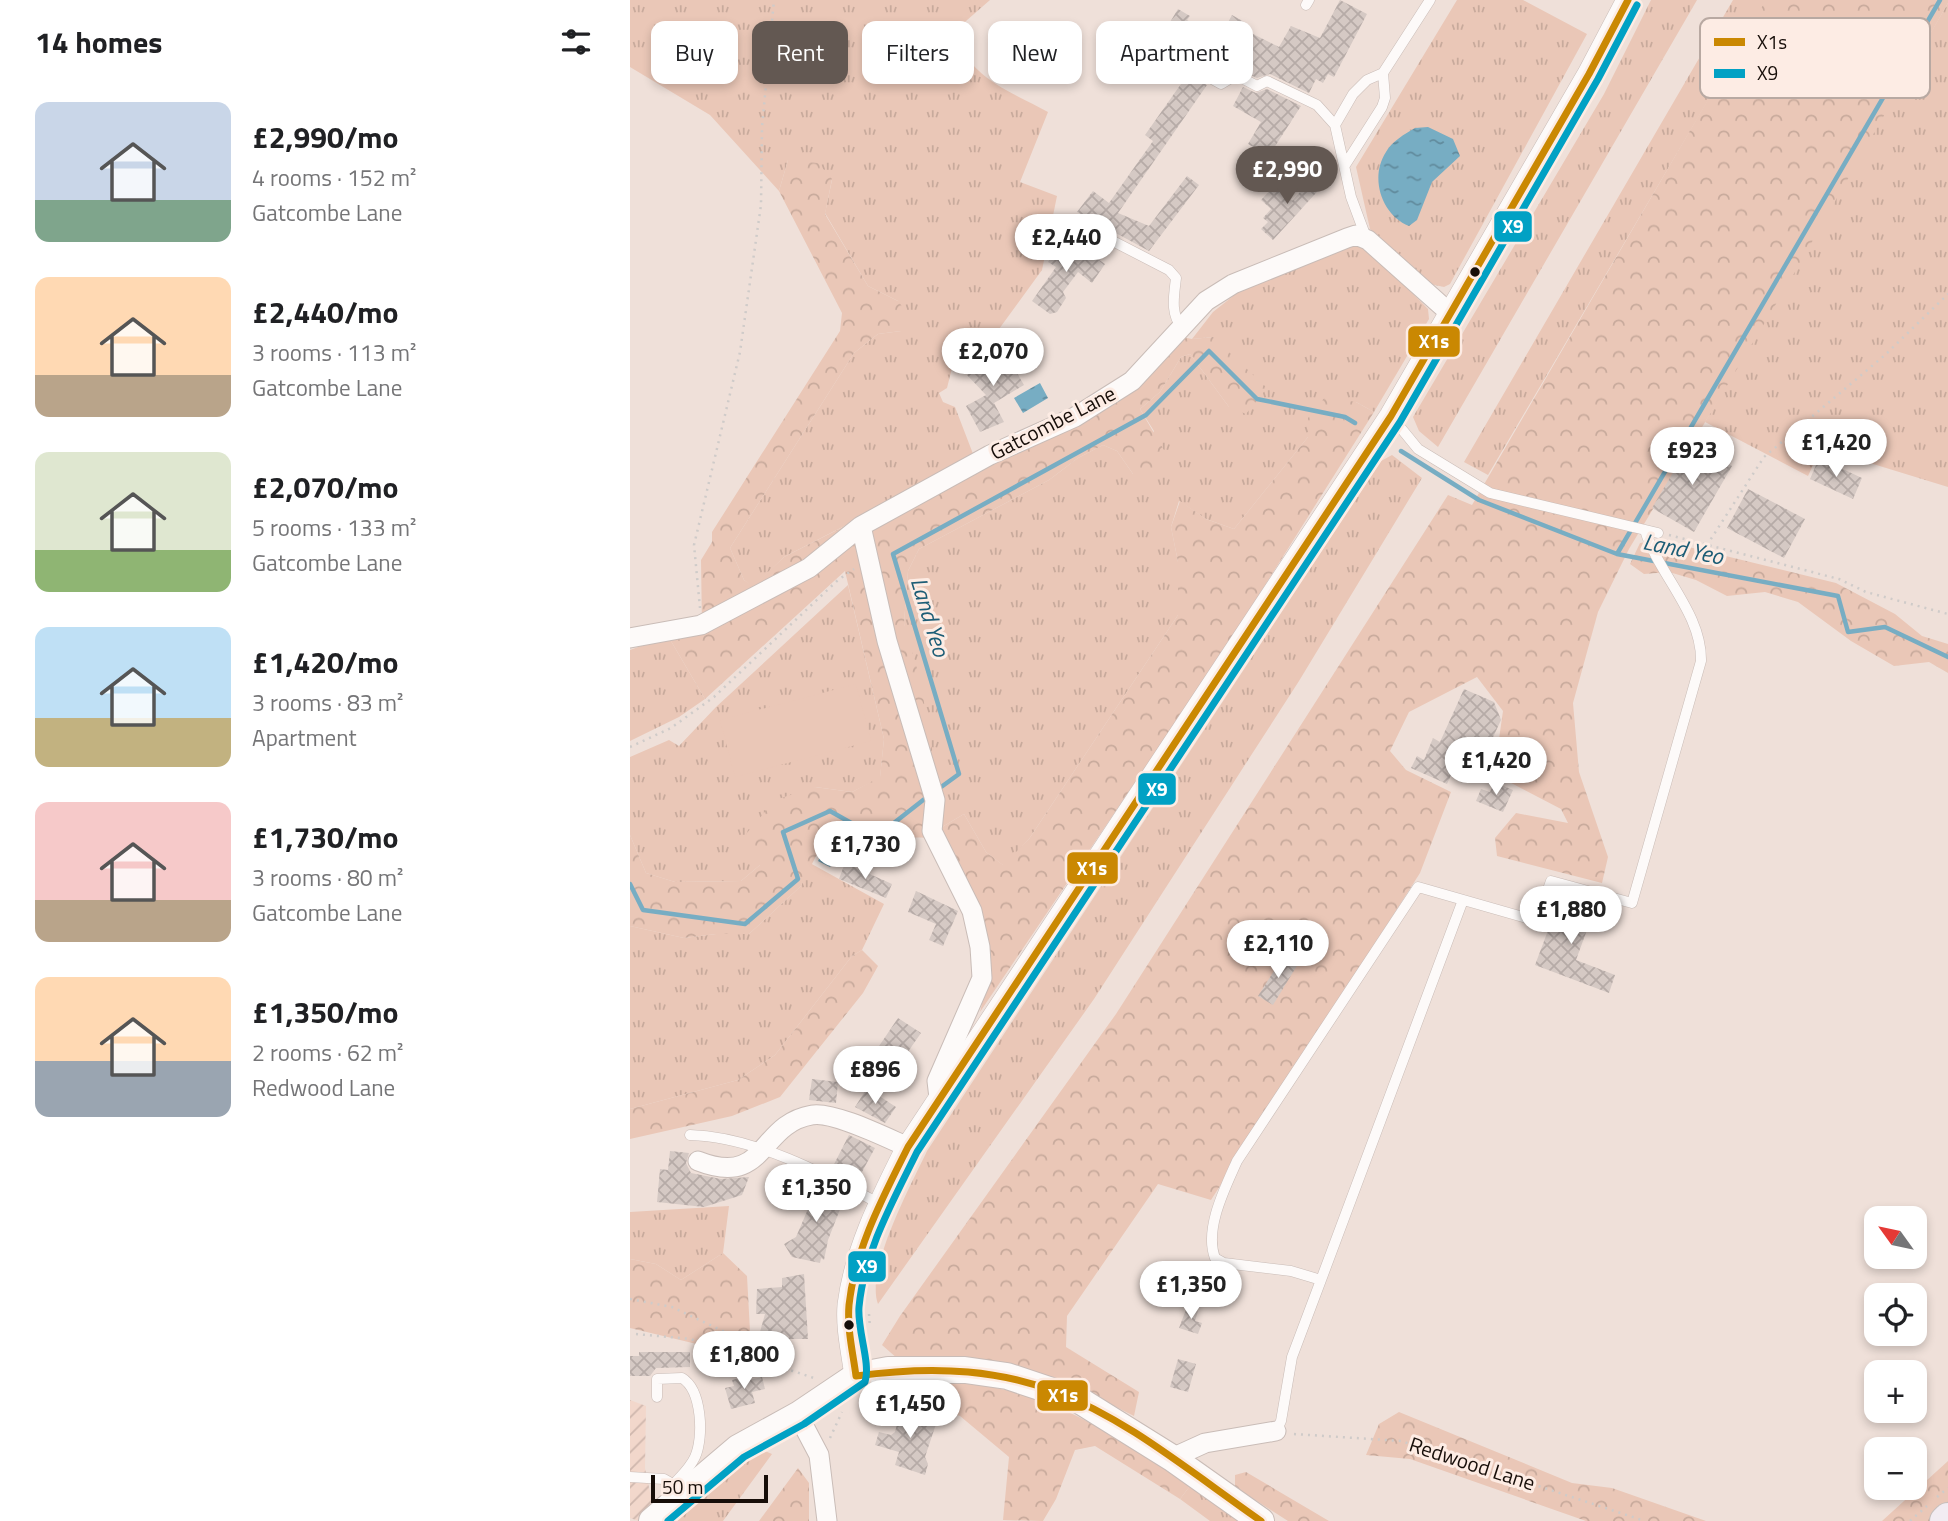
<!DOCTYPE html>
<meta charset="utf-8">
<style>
body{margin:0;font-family:"Titillium Web",sans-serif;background:#f2f2f2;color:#202124;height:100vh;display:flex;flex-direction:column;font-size:26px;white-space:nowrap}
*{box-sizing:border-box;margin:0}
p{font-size:23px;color:#757577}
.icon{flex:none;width:38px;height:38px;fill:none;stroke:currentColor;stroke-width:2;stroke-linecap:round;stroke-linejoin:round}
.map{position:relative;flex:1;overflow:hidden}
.details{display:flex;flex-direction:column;background:#fff;width:630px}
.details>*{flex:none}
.hud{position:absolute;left:21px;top:21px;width:665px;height:63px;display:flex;gap:14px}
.needle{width:46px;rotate:303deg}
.buttons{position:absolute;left:1234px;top:1206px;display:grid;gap:14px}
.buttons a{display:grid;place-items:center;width:63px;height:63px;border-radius:14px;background:#fff;box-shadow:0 4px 10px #0003;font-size:35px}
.scale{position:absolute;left:21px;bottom:18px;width:117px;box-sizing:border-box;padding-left:7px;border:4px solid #170e09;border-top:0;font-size:19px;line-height:24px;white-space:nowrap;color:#170e09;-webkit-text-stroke:5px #fdece4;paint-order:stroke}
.price{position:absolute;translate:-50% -60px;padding:0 16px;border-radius:24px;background:#fff;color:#222;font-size:23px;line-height:46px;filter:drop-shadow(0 2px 4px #0008)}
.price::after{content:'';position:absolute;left:50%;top:42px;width:21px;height:16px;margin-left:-10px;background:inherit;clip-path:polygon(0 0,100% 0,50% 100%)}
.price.current{background:#635852;color:#fff}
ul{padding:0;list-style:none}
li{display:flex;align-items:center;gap:21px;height:175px;padding:0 35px}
li span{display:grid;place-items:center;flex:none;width:196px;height:140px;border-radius:14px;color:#555}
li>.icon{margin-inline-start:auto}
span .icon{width:84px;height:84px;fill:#fffc;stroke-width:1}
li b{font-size:30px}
h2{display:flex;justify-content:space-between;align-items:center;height:84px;padding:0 35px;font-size:30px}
.pill{padding:0 24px;border-radius:14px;background:#fff;box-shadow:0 4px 10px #0003;font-size:24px;line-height:63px}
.pill.current{background:#635852;color:#fff}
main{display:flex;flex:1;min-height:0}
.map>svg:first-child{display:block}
.industrial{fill:url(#industrial-furrows)}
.grass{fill:url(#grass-tufts)}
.forest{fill:url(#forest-crowns)}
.park{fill:#eac7b7}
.water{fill:url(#water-ripples)}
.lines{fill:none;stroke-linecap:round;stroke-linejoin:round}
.stream{stroke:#77adc3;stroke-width:4.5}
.building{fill:url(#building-cross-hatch)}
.service-casing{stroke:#c9bcb7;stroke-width:11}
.minor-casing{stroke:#c9bcb7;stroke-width:21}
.tertiary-casing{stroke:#c9bcb7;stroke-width:24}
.secondary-casing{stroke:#c9bcb7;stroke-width:28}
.primary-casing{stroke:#c6bfbc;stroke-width:32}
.path{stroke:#cfcbc9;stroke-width:2.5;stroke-dasharray:2 5;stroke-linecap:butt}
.service{stroke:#fdfaf9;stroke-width:10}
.minor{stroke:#fdfaf9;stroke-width:19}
.tertiary{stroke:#fdfaf9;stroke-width:23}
.secondary{stroke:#fdfaf9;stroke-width:26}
.primary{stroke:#f2ecf2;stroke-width:30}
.bus-1-casing{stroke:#fdece4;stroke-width:12}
.bus-2-casing{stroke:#fdece4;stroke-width:12}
.bus-1{stroke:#ca8802;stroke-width:7}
.bus-2{stroke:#01a1c4;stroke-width:7}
.bus-dot{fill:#170e09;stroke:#fdece4;stroke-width:2.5}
.labels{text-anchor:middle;stroke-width:6;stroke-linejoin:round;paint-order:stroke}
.street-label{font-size:21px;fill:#170e09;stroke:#fdece4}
.water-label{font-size:23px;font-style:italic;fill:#1d5d76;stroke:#fdece4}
.key{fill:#fdece4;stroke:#b8a9a2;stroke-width:2}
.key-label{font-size:19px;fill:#170e09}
.line-badge{stroke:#fdece4;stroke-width:2.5}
.badge-label{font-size:19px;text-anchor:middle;font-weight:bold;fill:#fff}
</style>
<main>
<section class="details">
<h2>14 homes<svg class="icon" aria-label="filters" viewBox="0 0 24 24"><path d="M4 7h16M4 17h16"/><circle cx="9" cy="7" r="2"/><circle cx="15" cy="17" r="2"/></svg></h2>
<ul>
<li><span style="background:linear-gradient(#c9d6e8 70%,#7fa58c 0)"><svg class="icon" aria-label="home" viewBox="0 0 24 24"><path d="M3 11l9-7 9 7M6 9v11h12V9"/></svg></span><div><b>£2,990/mo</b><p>4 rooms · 152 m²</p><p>Gatcombe Lane</p></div></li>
<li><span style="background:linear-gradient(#ffd9b3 70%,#b9a48a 0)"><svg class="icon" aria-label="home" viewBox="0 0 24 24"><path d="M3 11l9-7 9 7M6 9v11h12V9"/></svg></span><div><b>£2,440/mo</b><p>3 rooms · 113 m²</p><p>Gatcombe Lane</p></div></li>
<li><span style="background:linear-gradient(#dfe7d0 70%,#8fb573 0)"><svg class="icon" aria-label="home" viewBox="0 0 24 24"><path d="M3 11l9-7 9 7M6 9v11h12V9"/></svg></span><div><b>£2,070/mo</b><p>5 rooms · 133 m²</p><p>Gatcombe Lane</p></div></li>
<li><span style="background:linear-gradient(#bfe0f5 65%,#c2b280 0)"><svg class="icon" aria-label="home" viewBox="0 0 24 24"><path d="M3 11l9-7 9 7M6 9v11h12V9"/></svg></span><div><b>£1,420/mo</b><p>3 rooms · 83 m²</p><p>Apartment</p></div></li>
<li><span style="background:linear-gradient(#f6c9c9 70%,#b9a48a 0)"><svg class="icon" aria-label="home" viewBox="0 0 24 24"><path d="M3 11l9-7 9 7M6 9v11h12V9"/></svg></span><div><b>£1,730/mo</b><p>3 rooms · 80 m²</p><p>Gatcombe Lane</p></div></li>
<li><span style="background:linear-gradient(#ffd9b3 60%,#9aa5b1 0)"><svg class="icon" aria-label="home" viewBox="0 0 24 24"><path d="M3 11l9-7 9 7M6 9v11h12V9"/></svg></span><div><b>£1,350/mo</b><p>2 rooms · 62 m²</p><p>Redwood Lane</p></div></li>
</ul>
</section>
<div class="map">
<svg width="1318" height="1521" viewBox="0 0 1318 1521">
<defs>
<pattern id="industrial-furrows" width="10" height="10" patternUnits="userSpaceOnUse" patternTransform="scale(1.75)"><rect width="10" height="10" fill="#f2d7cb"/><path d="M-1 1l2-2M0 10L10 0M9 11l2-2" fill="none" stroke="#cfb7ad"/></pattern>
<pattern id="grass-tufts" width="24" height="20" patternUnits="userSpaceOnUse" patternTransform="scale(1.75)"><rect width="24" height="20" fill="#eac7b7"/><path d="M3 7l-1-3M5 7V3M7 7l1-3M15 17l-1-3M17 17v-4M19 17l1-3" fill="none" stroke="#c8aa9c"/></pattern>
<pattern id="forest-crowns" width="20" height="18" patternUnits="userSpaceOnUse" patternTransform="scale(1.75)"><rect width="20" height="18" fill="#eac7b7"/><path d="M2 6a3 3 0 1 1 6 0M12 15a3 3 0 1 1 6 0" fill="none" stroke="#c8aa9c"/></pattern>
<pattern id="water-ripples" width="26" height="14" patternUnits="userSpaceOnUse" patternTransform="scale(1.75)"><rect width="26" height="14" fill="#77adc3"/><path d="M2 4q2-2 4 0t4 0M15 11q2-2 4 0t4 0" fill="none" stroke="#618b9d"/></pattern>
<pattern id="building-cross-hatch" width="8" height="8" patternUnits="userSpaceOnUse" patternTransform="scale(1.75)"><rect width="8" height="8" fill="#d5c9c4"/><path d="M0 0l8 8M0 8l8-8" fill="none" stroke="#b6aba7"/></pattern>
</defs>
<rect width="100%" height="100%" fill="#efe0d9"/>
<path class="industrial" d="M0,1400L16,1406L15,1468L21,1497L25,1504L9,1521L0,1518Z"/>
<path class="grass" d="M0,0H360L328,28C330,75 382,92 418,112L390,182L427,196L412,270L361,340L324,360L317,388L309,393L313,402L325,407L345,459L154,557L123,587L114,580L100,548L224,353L248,334L271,331L268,301L238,286L195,213L202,180L158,160L149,191L80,115L0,67Z
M827,0H893L957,34L820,284L814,287L800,284L740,229L726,167Z
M1021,0H1067L808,447L789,431L783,417L974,94Z
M1103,0H1137L858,475L834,462Z
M1318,3V487L1191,448L1178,476L1075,422Z
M715,246H733L741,251L798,309L799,319L744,412L726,402L678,418V437L604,529L576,519L549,501L541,527L548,562V615L399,839L374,866L356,852L334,814L307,830L274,623L278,571L289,549L419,480L448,458L473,445L487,451L503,474L524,431L510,409L530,392L551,357L560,354L599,407L583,337L562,339L583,312L612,289Z
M762,455L792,478L669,681L464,999L248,1304C235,1270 281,1185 297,1151L751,461Z
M218,585L254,739L250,778L222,792L185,787L130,865L111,881L45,882L16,873L0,835V757L39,740L49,746L86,707Z
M38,636L75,699L49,717L0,741V650Z
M180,863L254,904L232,950L222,956L145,1055L108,1080L0,1109V926L54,938L86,934H119L171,886Z
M99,1206L93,1253L51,1280L26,1264L0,1259V1212Z
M135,1451L142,1454L93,1521H37L101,1465Z
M560,1486L609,1521H580L550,1499Z"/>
<path class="forest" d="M1136,0H1318V3L1158,284L999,549L968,612L943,703L949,772L978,857L972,883L867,856L865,838L886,813L938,823L931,809L864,774L873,711L847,677L779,712L760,751L776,770L821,792L790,873L581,1200L528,1184L437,1316L436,1347L509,1392L504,1416L442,1385L268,1359L252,1345L270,1316L486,1014L818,495L842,505Z
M158,160L188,163L202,179L195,214L238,286L268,301L280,317L271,331L248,334L224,353L100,548L114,580L123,586L154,557L472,395L552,337L562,339L583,337L637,388L616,414L599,407L560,354L551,357L530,392L510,409L535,452L525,478L503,474L487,451L473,445L448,458L419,480L289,549L278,571L274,623L290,679L308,784L296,838C273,836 276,842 258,846C236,851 217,840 199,830L171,886L119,934H86L54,938L0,926V835L16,873L45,882L111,881L130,865L116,834L145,800L185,787L222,792L250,777L254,739L215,571L75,699L38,636L72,628L71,560L82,542V532L210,331L212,313L149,191Z
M695,397L726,402L744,412L591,655L350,1012L358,978L307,830L334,814L356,852L373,865L399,839L548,615V562L541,527L550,501L576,519L604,529L678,437V418Z
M1030,540L1206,583L1265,614L1292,636L1318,644V673L1299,662L1264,666L1221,641L1168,602L1135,592L1097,596L1066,580L1039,572L1014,574L1000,564L1010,543Z
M232,950L248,966L233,993L150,1097L102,1116L0,1139V1109L108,1080L145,1055L222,956Z
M93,1253L117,1276L120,1331L75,1346L0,1328V1259L26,1264L51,1280Z
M271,1384C300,1384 332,1381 361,1387C437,1401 497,1443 560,1486L550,1499L465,1446L445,1450L426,1499L413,1521L373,1520L379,1457L330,1416L301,1406L284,1396L268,1393Z
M769,1412L942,1483L982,1488L1076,1521H956L780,1459L736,1455L749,1424Z
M1318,1461V1509L1305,1521H1252Z
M168,1468L179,1483V1521H129Z
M616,1472L699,1521H658L605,1487V1475Z"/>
<path class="park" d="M226,684L241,741L105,777L90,720Z"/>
<path class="water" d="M785,128L798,127L823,139L830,156L802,182L787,220L779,226C752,215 739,178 756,152C762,141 775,134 785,128Z
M410,383L418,398L393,413L384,398Z
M199,840L210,846L200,867L188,861Z"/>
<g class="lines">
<path class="stream" d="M771,451L849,500L987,554L1208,596L1218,632L1255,627L1318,657
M987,554L1310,0
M307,790L329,774L263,554L516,415L579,351L627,399L715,417L725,423
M0,884L13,910L115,924L168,879L153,832L200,811L246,837L297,797"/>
</g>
<path class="building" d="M710,0L737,14L704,77L698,74L693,83L686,79L679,93L640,74L627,78L594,63L586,73L553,54L555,51L531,37L548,9L560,16L557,20L589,39L602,15L616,23L613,29L649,47L661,26L690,38Z
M558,74L577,85L488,213L519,226L557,176L569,185L519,251L447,212L463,191L479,203L523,141L515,135Z
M613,87L626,93L637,89L671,106L642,151L638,148L635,154L618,144L631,122L603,106Z
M687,173L696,182L643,240L631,229L638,222L633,218L641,209L631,200L645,185L662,201Z
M436,237L475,264L462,283L448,272L433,292L436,298L427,312L420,314L402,301L426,267L418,262Z
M369,346L387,365L384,368L394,385L364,403L374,422L350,432L336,406L356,395L337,375Z
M1061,442L1102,466L1064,532L1022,508Z
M1189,458L1232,478L1223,499L1180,479Z
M1118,489L1175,519L1154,558L1097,528Z
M834,689L864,702L871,720L854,757L833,748L817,784L781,768L787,756L794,760L803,738L810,742Z
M864,782L883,790L873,812L846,801L851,789L860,792Z
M215,863L262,884L256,898L209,879Z
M286,891L328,911L313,946L299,940L306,924L278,912Z
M931,896L965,908L946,960L985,975L979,993L905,965Z
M654,955L668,964L643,1005L628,996Z
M268,1018L291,1033L275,1056L265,1050L258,1061L245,1052Z
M182,1079L208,1082L206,1103L179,1100Z
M237,1088L266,1107L255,1123L225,1107Z
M219,1135L245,1148L226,1183L201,1170Z
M40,1151L59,1153L56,1163L61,1173L91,1179L119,1177L112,1195L74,1207L27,1202L30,1169L38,1170Z
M194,1183L216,1194L198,1240L194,1260L191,1258L190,1263L162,1257L154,1244L166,1237L178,1209L168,1205L174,1189L188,1195Z
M174,1274L178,1339H144L139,1354L125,1350L135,1314H126L127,1289L152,1287V1278Z
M557,1307L568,1311L565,1321L572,1323L568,1334L549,1328Z
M9,1352H60V1367L26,1368L20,1376H0V1356H9Z
M548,1359L566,1364L558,1392L540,1387Z
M118,1376L119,1380L132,1377L135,1389L122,1392L125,1403L101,1409L95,1388L104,1386L102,1380Z
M271,1409L308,1418L295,1457L298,1464L295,1475L265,1465L269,1452L245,1445L249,1432L261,1435L265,1432Z"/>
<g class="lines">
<defs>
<path id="service" d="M676,5L679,0
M546,59L591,84L606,75L627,86L637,81L687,105L705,125L721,197L737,240
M705,125L723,94L737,80L753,73L800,0
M715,165L752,107L755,98L753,73
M471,235L539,270L546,278C544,296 540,313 552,328
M761,416L788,449L860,493L1028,533
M60,1135C125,1137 193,1173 250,1204
M691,1280L833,900
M27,1397V1379L52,1378C72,1390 74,1437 65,1457C60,1468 51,1476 44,1484
M646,1431L651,1421L662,1357L691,1280L661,1271L594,1263L585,1258C574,1229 595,1188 607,1161L788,887L907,921L921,881L1002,903L1071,661C1072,613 1028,574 1015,530
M0,1477L34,1479L48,1487"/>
<path id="minor" d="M231,526L257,641L305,800L302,831L342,911L350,947L352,978L307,1081L309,1098
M0,638L71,625L179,568L231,526L360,455L445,417L502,381L576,301L603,284L717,238L726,235L738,240L822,315
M68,1161C137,1188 128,1124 182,1115C203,1111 257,1138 278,1147
M168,1415L189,1455L197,1521
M542,1458L575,1443L646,1431"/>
<path id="tertiary" d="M226,1376C223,1353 217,1328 219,1305C226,1249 253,1197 278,1147L761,416L959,74L998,0"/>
<path id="secondary" d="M22,1521L108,1448L168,1415L226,1376L258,1370H335L377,1376L449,1400L542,1458L631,1521"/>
<path id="primary" d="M1315,1521L1318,1518"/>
</defs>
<use href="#service" class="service-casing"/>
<use href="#minor" class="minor-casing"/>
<use href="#tertiary" class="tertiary-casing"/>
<use href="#secondary" class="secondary-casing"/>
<use href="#primary" class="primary-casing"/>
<path class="path" d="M1039,535L1209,579L1236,592L1318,614
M1077,545L1134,457L1255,355L1318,294
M70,608L64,545L110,352L131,205L132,127L144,0
M0,747L41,728L84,697L208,580L224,569
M0,1299L42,1307L116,1342L128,1366
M239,1314L240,1327
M6,1334L61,1339L128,1366L163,1371L184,1378
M664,1434L771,1441L1015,1521
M200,1438L212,1412
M1307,1497L1318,1488
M1280,1521L1297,1506"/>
<use href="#service" class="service"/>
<use href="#minor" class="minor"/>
<use href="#tertiary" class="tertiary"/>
<use href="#secondary" class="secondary"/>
<use href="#primary" class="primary"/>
<defs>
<path id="bus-1" d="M631,1521C485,1418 418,1350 226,1376C223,1353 217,1329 219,1305C225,1249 253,1197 278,1147L761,416L959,74L998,0"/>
<path id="bus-2" d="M38,1521L114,1457L174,1424L235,1382C241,1363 227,1330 229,1307C234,1252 263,1201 287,1152L770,422L968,79L1007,5"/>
</defs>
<use href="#bus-1" class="bus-1-casing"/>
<use href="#bus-2" class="bus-2-casing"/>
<use href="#bus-1" class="bus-1"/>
<use href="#bus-2" class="bus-2"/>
</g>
<g class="bus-dot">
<circle cx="845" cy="272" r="6"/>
<circle cx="219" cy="1325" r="6"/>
</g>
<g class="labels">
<g class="street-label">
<text transform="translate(423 423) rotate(-27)" y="7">Gatcombe Lane</text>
<text transform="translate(842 1464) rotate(18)" y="7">Redwood Lane</text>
</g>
<g class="water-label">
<text transform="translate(1053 549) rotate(11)" y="8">Land Yeo</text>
<text transform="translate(300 617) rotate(73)" y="8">Land Yeo</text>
</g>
</g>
<rect x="1070" y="18" width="230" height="80" rx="10" class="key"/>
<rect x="1084" y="38" width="31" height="8" fill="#ca8802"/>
<rect x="1084" y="69" width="31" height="9" fill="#01a1c4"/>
<g class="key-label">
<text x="1127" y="49">X1s</text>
<text x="1127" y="80">X9</text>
</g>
<g class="line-badge">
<rect x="863" y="210" width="40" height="33" rx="7" fill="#01a1c4"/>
<rect x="777" y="325" width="54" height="33" rx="7" fill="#ca8802"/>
<rect x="507" y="772" width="40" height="34" rx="7" fill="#01a1c4"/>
<rect x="436" y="851" width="53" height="34" rx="7" fill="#ca8802"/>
<rect x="217" y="1250" width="40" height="33" rx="7" fill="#01a1c4"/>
<rect x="406" y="1379" width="53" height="33" rx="7" fill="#ca8802"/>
</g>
<g class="badge-label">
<text x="883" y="233">X9</text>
<text x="804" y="348">X1s</text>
<text x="527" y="796">X9</text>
<text x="462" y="875">X1s</text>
<text x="237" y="1273">X9</text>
<text x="433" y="1402">X1s</text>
</g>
</svg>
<div class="buttons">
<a><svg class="needle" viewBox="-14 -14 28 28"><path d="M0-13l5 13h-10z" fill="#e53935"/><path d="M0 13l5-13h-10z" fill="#757577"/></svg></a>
<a><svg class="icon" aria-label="locate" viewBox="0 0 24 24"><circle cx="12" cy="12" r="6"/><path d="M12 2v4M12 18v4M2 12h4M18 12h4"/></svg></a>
<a>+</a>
<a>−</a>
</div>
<div class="scale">50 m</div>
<b class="price current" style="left:657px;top:206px">£2,990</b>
<b class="price" style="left:436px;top:274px">£2,440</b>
<b class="price" style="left:363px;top:388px">£2,070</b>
<b class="price" style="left:1206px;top:479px">£1,420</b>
<b class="price" style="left:1062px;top:487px">£923</b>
<b class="price" style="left:866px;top:797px">£1,420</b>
<b class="price" style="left:235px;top:881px">£1,730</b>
<b class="price" style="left:941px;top:946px">£1,880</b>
<b class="price" style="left:648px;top:980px">£2,110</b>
<b class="price" style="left:245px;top:1106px">£896</b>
<b class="price" style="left:186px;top:1224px">£1,350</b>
<b class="price" style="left:561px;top:1321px">£1,350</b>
<b class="price" style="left:114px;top:1391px">£1,800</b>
<b class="price" style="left:280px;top:1440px">£1,450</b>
<div class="hud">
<a class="pill">Buy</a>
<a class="pill current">Rent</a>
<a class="pill">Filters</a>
<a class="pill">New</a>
<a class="pill">Apartment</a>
</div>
</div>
</main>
